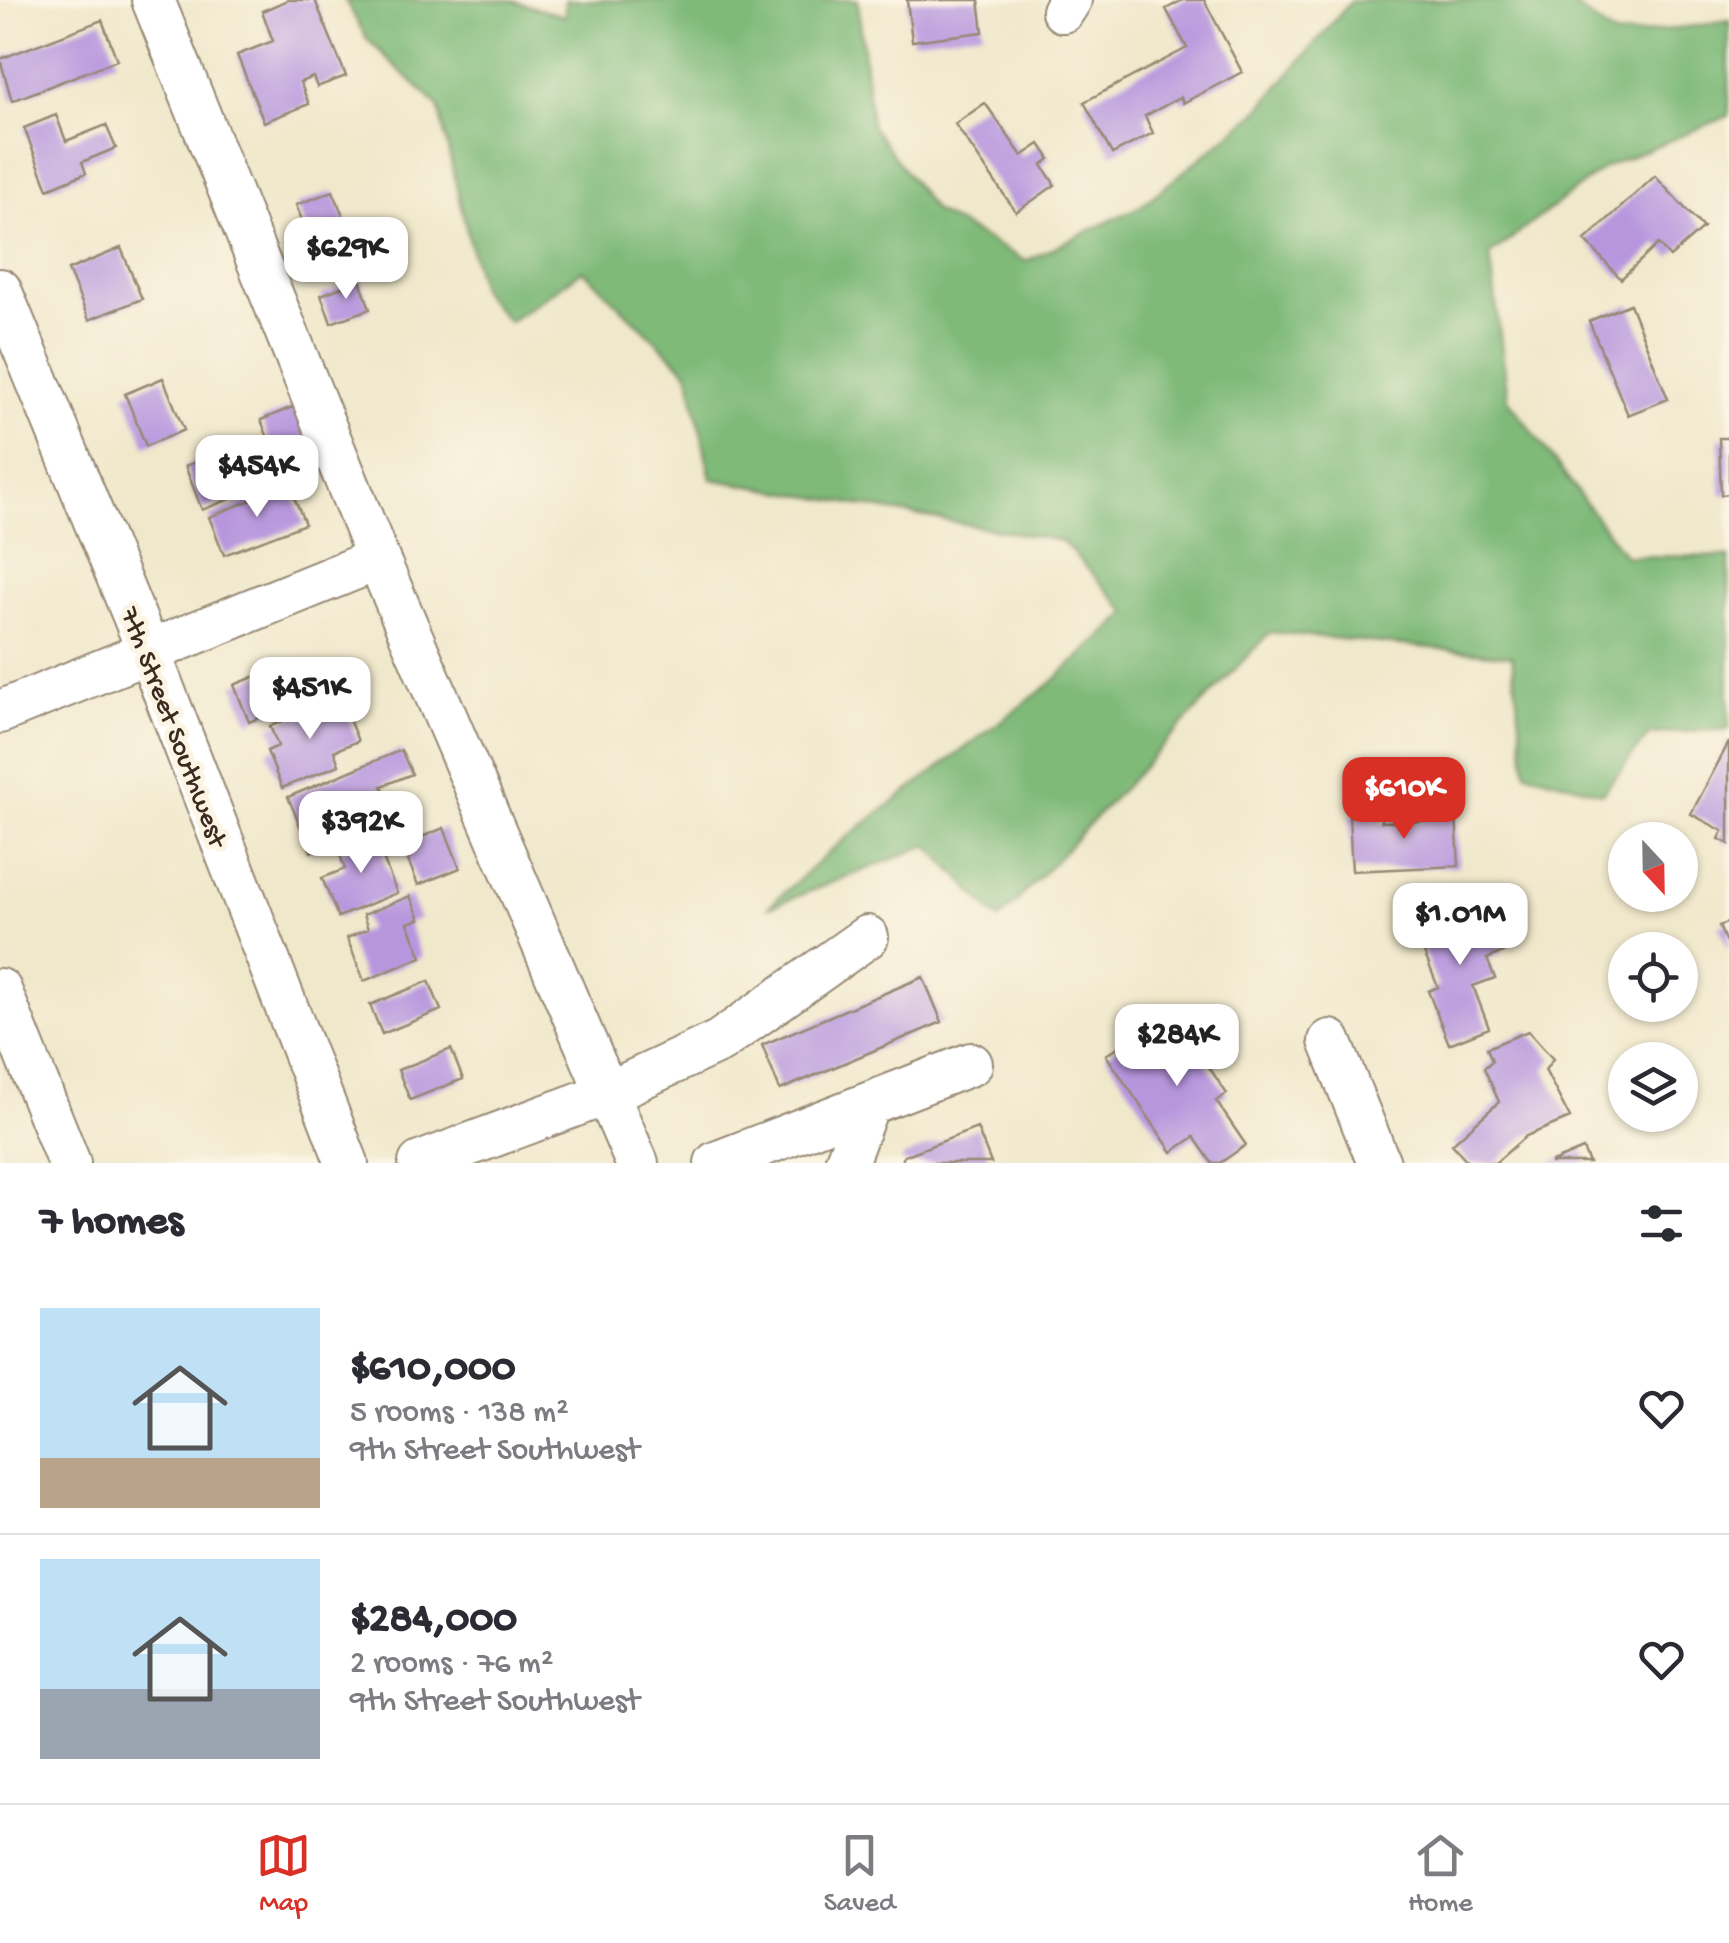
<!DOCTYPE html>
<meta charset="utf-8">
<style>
body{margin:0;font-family:"Gochi Hand",sans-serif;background:#f2f2f3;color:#2b2b33;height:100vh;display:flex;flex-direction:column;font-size:38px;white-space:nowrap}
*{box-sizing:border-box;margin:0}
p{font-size:32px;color:#7c7c81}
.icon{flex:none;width:55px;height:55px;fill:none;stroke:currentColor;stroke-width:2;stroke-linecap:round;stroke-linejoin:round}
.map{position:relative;height:1163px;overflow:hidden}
.side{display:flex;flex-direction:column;background:#fff;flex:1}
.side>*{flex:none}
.needle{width:65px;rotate:158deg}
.tools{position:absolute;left:1608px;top:822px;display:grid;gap:20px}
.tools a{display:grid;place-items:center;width:90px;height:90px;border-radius:50%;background:#fff;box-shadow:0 2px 8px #0004;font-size:50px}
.price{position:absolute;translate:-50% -85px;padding:0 22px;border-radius:20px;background:#fff;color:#222;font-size:32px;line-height:65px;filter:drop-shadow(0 2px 5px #0008)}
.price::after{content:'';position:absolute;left:50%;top:60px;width:30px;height:22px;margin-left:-15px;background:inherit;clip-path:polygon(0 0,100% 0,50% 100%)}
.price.on{background:#d93025;color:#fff}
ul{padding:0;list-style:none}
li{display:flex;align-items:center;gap:30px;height:250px;padding:0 40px}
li+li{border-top:2px solid #e1e1e2}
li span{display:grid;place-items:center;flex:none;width:280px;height:200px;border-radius:0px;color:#555}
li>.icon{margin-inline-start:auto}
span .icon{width:120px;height:120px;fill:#fffc;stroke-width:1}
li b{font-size:42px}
h2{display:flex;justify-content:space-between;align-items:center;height:120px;padding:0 40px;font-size:42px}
.tab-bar{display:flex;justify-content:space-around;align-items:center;height:140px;border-top:2px solid #e1e1e2;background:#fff;font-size:28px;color:#7c7c81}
.tab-bar a{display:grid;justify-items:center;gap:5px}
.tab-bar .on{color:#d93025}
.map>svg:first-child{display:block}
.forest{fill:#7fba79;stroke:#5d724c;stroke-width:2.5}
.building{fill:#b796de}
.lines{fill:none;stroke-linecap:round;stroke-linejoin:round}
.minor-casing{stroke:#968974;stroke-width:46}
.minor{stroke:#fff;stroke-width:42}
.labels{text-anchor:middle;stroke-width:10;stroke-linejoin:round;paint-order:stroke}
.street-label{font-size:28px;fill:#3b2a1e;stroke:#fcf5e5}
</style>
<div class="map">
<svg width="1729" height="1163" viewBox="0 0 1729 1163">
<rect width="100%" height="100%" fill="#fcf5e5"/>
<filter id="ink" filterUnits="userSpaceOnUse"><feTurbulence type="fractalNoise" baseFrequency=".01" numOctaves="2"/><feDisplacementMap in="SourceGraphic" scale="20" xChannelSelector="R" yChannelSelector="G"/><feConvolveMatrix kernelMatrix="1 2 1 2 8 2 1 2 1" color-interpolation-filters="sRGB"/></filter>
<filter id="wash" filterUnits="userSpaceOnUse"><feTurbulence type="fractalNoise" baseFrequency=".0048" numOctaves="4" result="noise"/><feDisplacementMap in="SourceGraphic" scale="40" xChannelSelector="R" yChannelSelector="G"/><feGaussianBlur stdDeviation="2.25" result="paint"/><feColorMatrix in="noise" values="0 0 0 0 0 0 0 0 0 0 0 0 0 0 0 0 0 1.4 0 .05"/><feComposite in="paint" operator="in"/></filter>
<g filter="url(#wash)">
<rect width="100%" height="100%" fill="#f0e8cb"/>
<path class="forest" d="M345,0H509L565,16V0H858L871,125L934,211L1026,261L1141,206L1254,115L1352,0H1566L1616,37L1729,21V116L1605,167L1490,255L1508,399L1625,556L1729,557V729L1650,734L1602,793L1526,772L1512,656L1270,632L999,920L928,845L767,908L842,841L1050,684L1128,613L1062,541L711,479L688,372L583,270L509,322L481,292L438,106L367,39Z"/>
<g id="blocks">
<path class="building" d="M288,0H315L346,76L317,87L313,77L300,82L309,104L264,122L237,55L273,41L262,11Z
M907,0H979L983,32L912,41Z
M1183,0H1204L1242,72L1183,103L1181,97L1145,116L1153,133L1112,154L1084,102L1187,48L1166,9Z
M102,20L117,60L12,101L0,59Z
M985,103L1022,156L1040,144L1050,159L1042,165L1055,185L1016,212L955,124Z
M56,115L66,141L106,125L116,148L82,162L86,173L48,189L24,128Z
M1655,176L1703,228L1670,257L1658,244L1621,279L1585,240Z
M333,191L354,242L317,257L296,205Z
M121,248L142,299L89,320L68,270Z
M360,280L370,309L331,323L321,295Z
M1630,304L1668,399L1628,415L1589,321Z
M163,378L184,430L146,446L125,394Z
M295,406L307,438L273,451L261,420Z
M1719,438H1729V494L1721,495Z
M239,445L256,489L202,510L185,466Z
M289,485L305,524L224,555L209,517Z
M286,664L301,701L249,722L234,685Z
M340,698L358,741L334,751L339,765L282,788L267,751L278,746L270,726Z
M1729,742V844L1719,839L1723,831L1691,814Z
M401,750L412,774L382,786L392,809L357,823L361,832L311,852L288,797Z
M1439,801V816L1456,815L1459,866L1352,871L1349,816L1381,815V822L1424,821V802Z
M444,828L460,868L418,885L402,845Z
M387,832L394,851L382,856L397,893L338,917L322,878L345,869L339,852Z
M410,896L420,919L408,923L422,957L364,981L347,938L368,929L363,915Z
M1484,902L1503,952L1487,959L1495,978L1473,986L1489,1028L1449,1044L1428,991L1438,987L1415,930Z
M1729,922V950L1719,926Z
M923,977L942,1022L780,1090L762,1045Z
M429,981L441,1010L382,1034L370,1005Z
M1171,1011L1227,1094L1216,1101L1246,1145L1220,1163H1212L1194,1137L1172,1152L1106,1055Z
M1528,1031L1553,1059L1545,1070L1570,1118L1526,1136L1495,1163H1469L1452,1144L1499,1102L1484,1068L1492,1061L1487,1048Z
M451,1049L463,1079L410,1100L398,1070Z
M977,1128L991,1163H901L904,1156Z
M1583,1149L1589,1163H1550Z"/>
</g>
</g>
<g filter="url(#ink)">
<use href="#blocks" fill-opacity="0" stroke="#968974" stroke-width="2.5"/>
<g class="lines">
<defs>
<path id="minor" d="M153,0L378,559L637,1163
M1063,11L1070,0
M0,290L148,650L347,1163
M0,712L378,559
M0,990L69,1163
M1330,1041L1379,1163
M420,1163L608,1093L720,1041L867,937
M716,1163L868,1104
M846,1163L868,1104L971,1064"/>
</defs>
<use href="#minor" class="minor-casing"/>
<use href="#minor" class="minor"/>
</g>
</g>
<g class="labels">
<g class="street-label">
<text transform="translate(176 726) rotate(69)" y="10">7th Street Southwest</text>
</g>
</g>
</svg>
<div class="tools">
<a><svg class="needle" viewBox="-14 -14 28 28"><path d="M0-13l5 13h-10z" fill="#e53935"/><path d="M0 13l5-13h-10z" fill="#7c7c81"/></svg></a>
<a><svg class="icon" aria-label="locate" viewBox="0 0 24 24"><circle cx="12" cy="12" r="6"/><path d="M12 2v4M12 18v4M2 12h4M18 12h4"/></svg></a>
<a><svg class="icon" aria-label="layers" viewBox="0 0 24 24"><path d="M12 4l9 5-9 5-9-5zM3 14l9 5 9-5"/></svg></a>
</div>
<b class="price" style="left:346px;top:302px">$629K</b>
<b class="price" style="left:257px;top:520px">$454K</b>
<b class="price" style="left:310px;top:742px">$451K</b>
<b class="price on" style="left:1404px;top:842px">$610K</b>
<b class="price" style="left:361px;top:876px">$392K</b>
<b class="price" style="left:1460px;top:968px">$1.01M</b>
<b class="price" style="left:1177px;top:1089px">$284K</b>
</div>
<section class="side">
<h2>7 homes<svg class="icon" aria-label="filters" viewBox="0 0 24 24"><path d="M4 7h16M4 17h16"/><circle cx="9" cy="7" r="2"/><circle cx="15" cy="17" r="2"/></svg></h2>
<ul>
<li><span style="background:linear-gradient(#bfe0f5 75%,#b9a48a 0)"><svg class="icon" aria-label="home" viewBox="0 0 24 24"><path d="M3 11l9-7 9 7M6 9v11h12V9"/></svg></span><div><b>$610,000</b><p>5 rooms · 138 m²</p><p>9th Street Southwest</p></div><svg class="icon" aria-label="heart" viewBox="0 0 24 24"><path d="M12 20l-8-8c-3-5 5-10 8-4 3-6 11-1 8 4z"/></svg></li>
<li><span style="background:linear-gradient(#bfe0f5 65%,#9aa5b1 0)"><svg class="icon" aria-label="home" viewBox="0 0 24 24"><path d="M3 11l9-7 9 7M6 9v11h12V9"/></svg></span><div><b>$284,000</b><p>2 rooms · 76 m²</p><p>9th Street Southwest</p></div><svg class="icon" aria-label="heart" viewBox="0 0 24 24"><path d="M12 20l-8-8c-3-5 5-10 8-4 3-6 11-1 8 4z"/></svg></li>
</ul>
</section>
<nav class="tab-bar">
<a class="on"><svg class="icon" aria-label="map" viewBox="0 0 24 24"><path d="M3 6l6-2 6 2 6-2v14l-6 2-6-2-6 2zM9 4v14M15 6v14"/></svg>Map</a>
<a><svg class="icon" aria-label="saved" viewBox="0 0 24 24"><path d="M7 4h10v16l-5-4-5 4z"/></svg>Saved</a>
<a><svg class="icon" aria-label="home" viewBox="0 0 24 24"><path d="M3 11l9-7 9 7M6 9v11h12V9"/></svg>Home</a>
</nav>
